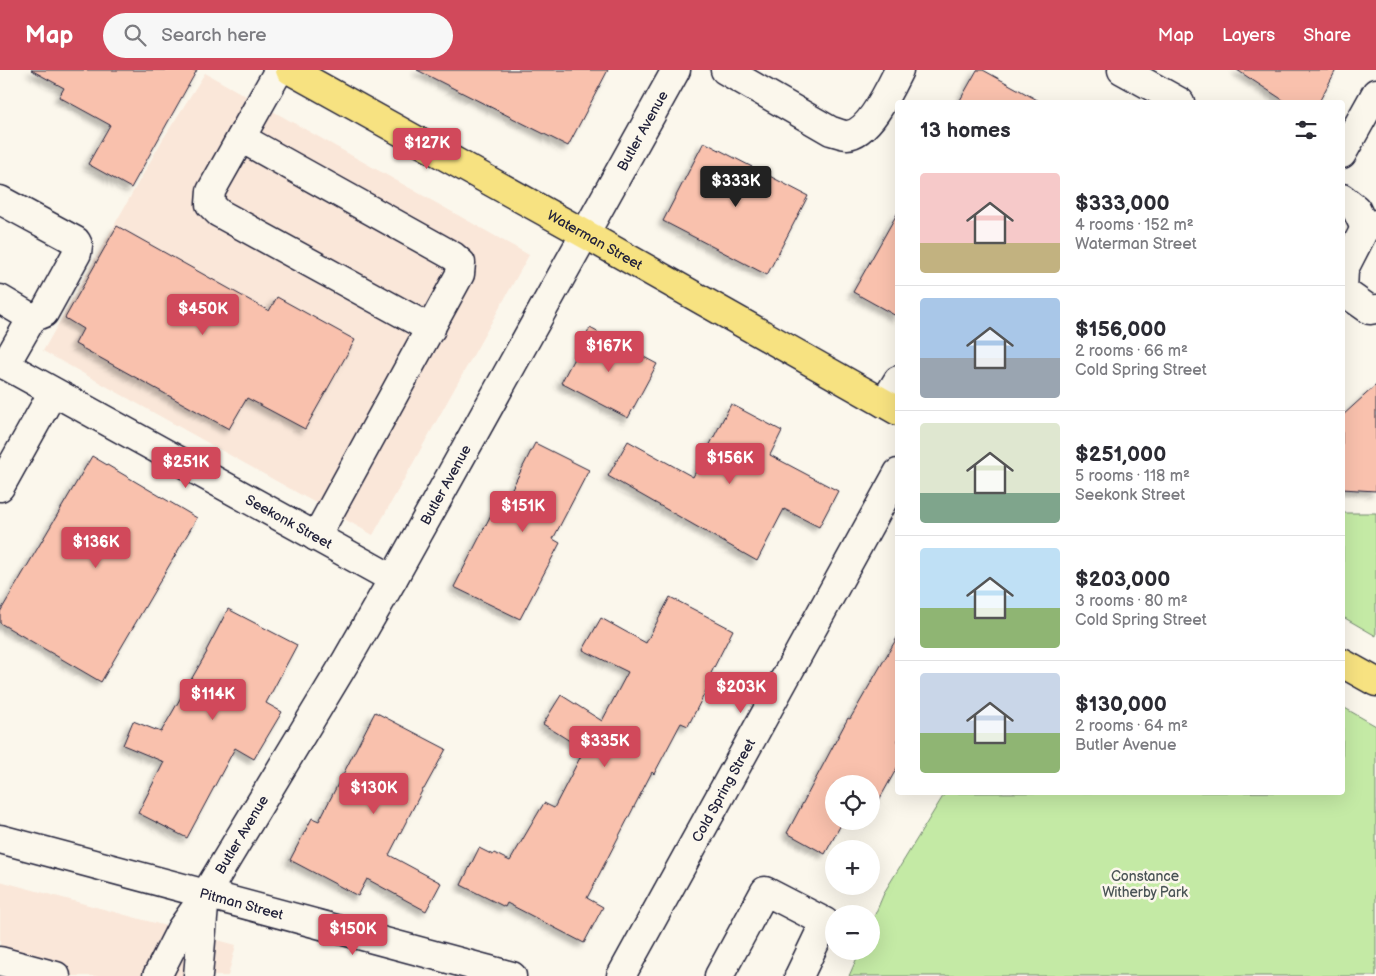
<!DOCTYPE html>
<meta charset="utf-8">
<style>
body{margin:0;font-family:"Balsamiq Sans",sans-serif;background:#f7f7f7;color:#2b2b33;height:100vh;display:flex;flex-direction:column;font-size:19px;white-space:nowrap}
*{box-sizing:border-box;margin:0}
p{font-size:16px;color:#7c7c81}
.icon{flex:none;width:28px;height:28px;fill:none;stroke:currentColor;stroke-width:2;stroke-linecap:round;stroke-linejoin:round}
.map{position:relative;flex:1;overflow:hidden}
.sheet{position:absolute;left:895px;top:30px;width:450px;height:695px;display:flex;flex-direction:column;background:#fff;border-radius:5px;box-shadow:0 5px 20px #0002}
.sheet>*{flex:none}
.buttons{position:absolute;left:825px;top:705px;display:grid;gap:10px}
.buttons a{display:grid;place-items:center;width:55px;height:55px;border-radius:50%;background:#fff;box-shadow:0 5px 20px #0002;font-size:25px}
.price{position:absolute;translate:-50% -42px;padding:0 11px;border-radius:5px;background:#d1495b;color:#fff;font-size:16px;line-height:32px;filter:drop-shadow(0 1px 2px #0008)}
.price::after{content:'';position:absolute;left:50%;top:30px;width:15px;height:11px;margin-left:-8px;background:inherit;clip-path:polygon(0 0,100% 0,50% 100%)}
.price.current{background:#222;color:#fff}
ul{padding:0;list-style:none}
li{display:flex;align-items:center;gap:15px;height:125px;padding:0 25px}
li+li{border-top:1px solid #e1e1e2}
li span{display:grid;place-items:center;flex:none;width:140px;height:100px;border-radius:5px;color:#555}
li>.icon{margin-inline-start:auto}
span .icon{width:60px;height:60px;fill:#fffc;stroke-width:1}
li b{font-size:21px}
h2{display:flex;justify-content:space-between;align-items:center;height:60px;padding:0 25px;font-size:21px}
header{display:flex;align-items:center;gap:30px;box-sizing:border-box;height:70px;padding:0 25px;background:#d1495b;color:#fff}
header strong{font-size:24px}
nav{display:flex;gap:28px;margin-inline-start:auto;font-size:18px}
.search{width:350px;height:45px;background:#f7f7f7;display:flex;align-items:center;gap:12px;box-sizing:border-box;padding:0 18px;border-radius:28px;color:#7c7c81;font-size:19px}
.map>svg:first-child{display:block}
.built{fill:#fae7d9}
.green{fill:#c4eaa5;stroke:#738670}
.building{fill:#f9c1ad;stroke:#22223b;filter:url(#shadow)}
.lines{fill:none;stroke-linecap:round;stroke-linejoin:round}
.minor-casing{stroke:#22223b;stroke-width:31}
.major-casing{stroke:#22223b;stroke-width:31}
.minor{stroke:#fbf7ec;stroke-width:28}
.major{stroke:#f7e281;stroke-width:28}
.labels{text-anchor:middle;stroke-width:5;stroke-linejoin:round;paint-order:stroke}
.street-label{font-size:14px;fill:#22223b;stroke:#fbf7ec}
.park-label{font-size:14px;fill:#4a5456;stroke:#fbf7ec}
</style>
<header>
<strong>Map</strong>
<div class="search"><svg class="icon" aria-label="search" viewBox="0 0 24 24"><circle cx="10" cy="10" r="6"/><path d="M15 15l6 6"/></svg>Search here</div>
<nav><a>Map</a><a>Layers</a><a>Share</a></nav>
</header>
<div class="map">
<svg width="1376" height="906" viewBox="0 0 1376 906">
<defs>
<filter id="shadow"><feDropShadow dx="-4.5" dy="4.5" stdDeviation="2.5" flood-color="#0004"/></filter>
</defs>
<rect width="100%" height="100%" fill="#fbf7ec"/>
<filter id="ink" filterUnits="userSpaceOnUse"><feTurbulence type="fractalNoise" baseFrequency=".02" numOctaves="2"/><feDisplacementMap in="SourceGraphic" scale="10" xChannelSelector="R" yChannelSelector="G"/><feConvolveMatrix kernelMatrix="1 2 1 2 8 2 1 2 1" color-interpolation-filters="sRGB"/></filter>
<g filter="url(#ink)">
<path class="built" d="M205,3L529,185L373,465L43,281L163,69Z
M0,811L236,875L228,906H0Z"/>
<path class="green" d="M1343,443H1376V566L1343,547Z
M1343,637L1376,656V906H849L860,881H871V854L885,821L945,723L1342,722Z"/>
<path class="building" d="M31,0H197L131,118L88,94L110,55L59,27L64,18Z
M417,0H608L568,76Z
M977,0H983L1041,32H959Z
M1237,0H1336L1319,32H1286Z
M704,72L808,126L767,205L663,151Z
M898,142V247L853,222Z
M117,156L269,241L277,227L355,270L305,359L247,328L229,359L75,274L83,259L65,248Z
M590,258L657,294L628,348L561,313Z
M1376,315V421L1342,419V346Z
M731,334L782,361L770,385L838,421L819,457L784,439L757,491L608,406L628,371L693,407Z
M535,373L589,400L553,469L560,473L520,549L454,517L494,439L500,442Z
M92,386L197,448L101,612L0,553V542Z
M670,527L733,560L706,613L709,615L688,656L681,653L654,704L652,702L587,828L603,837L584,873L507,833L505,837L461,815L479,778L493,785L494,783L510,791L544,733L554,738L584,680L543,654L561,625L602,651L628,602L583,580L601,548L646,573Z
M228,539L297,575L266,633L282,642L254,689L235,678L187,768L138,743L164,692L123,675L133,651L161,662L207,582L206,581Z
M898,566V696L874,739L871,738V714H834V751H843L825,784L787,763L848,648L850,649Z
M375,642L446,679L424,719H423L389,785L441,813L426,841L367,809L358,826L290,790L312,748L319,751Z"/>
<g class="lines">
<defs>
<g id="minor">
<path d="M279,0L211,121L210,134L219,143L431,259"/>
<path d="M725,0L831,61C836,62 842,65 847,65C869,64 890,18 899,0"/>
<path d="M1122,0L1180,32"/>
<path d="M241,68L453,186L461,193L460,204L316,467"/>
<path d="M1342,84L1376,23"/>
<path d="M1342,128L1356,139L1365,158"/>
<path d="M0,130L76,171L78,175L77,183L44,243L32,248L5,295"/>
<path d="M1376,154L1365,158L1344,199L1343,221L1370,240L1376,239"/>
<path d="M0,229L32,248"/>
<path id="s1" d="M0,292L393,509"/>
<path d="M884,333L898,310"/>
<path d="M0,417L53,322"/>
<path id="s2" d="M0,769L512,906"/>
<path d="M0,891L56,906"/>
<path id="s3" d="M157,906L181,859L205,825L346,591L393,509L676,0"/>
<path d="M198,906L205,825"/>
<path id="s4" d="M621,906L898,403"/>
<path d="M719,906L765,821L825,852L799,906"/>
</g>
<g id="major">
<path id="s5" d="M290,0L585,164L898,341"/>
<path d="M1342,593L1376,612"/>
</g>
</defs>
<use href="#minor" class="minor-casing"/>
<use href="#major" class="major-casing"/>
<use href="#minor" class="minor"/>
<use href="#major" class="major"/>
</g>
</g>
<g class="labels">
<g class="street-label">
<text dy="5" stroke="none"><textPath href="#s3" startOffset="975">Butler Avenue</textPath></text>
<text dy="5" stroke="none"><textPath href="#s5" startOffset="349">Waterman Street</textPath></text>
<text dy="5" stroke="none"><textPath href="#s3" startOffset="570">Butler Avenue</textPath></text>
<text dy="5" stroke="none"><textPath href="#s1" startOffset="330">Seekonk Street</textPath></text>
<text dy="5" stroke="none"><textPath href="#s4" startOffset="212">Cold Spring Street</textPath></text>
<text dy="5" stroke="none"><textPath href="#s3" startOffset="165">Butler Avenue</textPath></text>
<text dy="5" stroke="none"><textPath href="#s2" startOffset="250">Pitman Street</textPath></text>
</g>
<g class="park-label">
<text x="1145" y="811">Constance<tspan x="1145" dy="16">Witherby Park</tspan></text>
</g>
</g>
</svg>
<div class="buttons">
<a><svg class="icon" aria-label="locate" viewBox="0 0 24 24"><circle cx="12" cy="12" r="6"/><path d="M12 2v4M12 18v4M2 12h4M18 12h4"/></svg></a>
<a>+</a>
<a>−</a>
</div>
<b class="price" style="left:427px;top:100px">$127K</b>
<b class="price current" style="left:736px;top:138px">$333K</b>
<b class="price" style="left:203px;top:266px">$450K</b>
<b class="price" style="left:609px;top:303px">$167K</b>
<b class="price" style="left:730px;top:415px">$156K</b>
<b class="price" style="left:186px;top:419px">$251K</b>
<b class="price" style="left:523px;top:463px">$151K</b>
<b class="price" style="left:96px;top:499px">$136K</b>
<b class="price" style="left:741px;top:644px">$203K</b>
<b class="price" style="left:213px;top:651px">$114K</b>
<b class="price" style="left:605px;top:698px">$335K</b>
<b class="price" style="left:374px;top:745px">$130K</b>
<b class="price" style="left:353px;top:886px">$150K</b>
<section class="sheet">
<h2>13 homes<svg class="icon" aria-label="filters" viewBox="0 0 24 24"><path d="M4 7h16M4 17h16"/><circle cx="9" cy="7" r="2"/><circle cx="15" cy="17" r="2"/></svg></h2>
<ul>
<li><span style="background:linear-gradient(#f6c9c9 70%,#c2b280 0)"><svg class="icon" aria-label="home" viewBox="0 0 24 24"><path d="M3 11l9-7 9 7M6 9v11h12V9"/></svg></span><div><b>$333,000</b><p>4 rooms · 152 m²</p><p>Waterman Street</p></div></li>
<li><span style="background:linear-gradient(#a9c7e8 60%,#9aa5b1 0)"><svg class="icon" aria-label="home" viewBox="0 0 24 24"><path d="M3 11l9-7 9 7M6 9v11h12V9"/></svg></span><div><b>$156,000</b><p>2 rooms · 66 m²</p><p>Cold Spring Street</p></div></li>
<li><span style="background:linear-gradient(#dfe7d0 70%,#7fa58c 0)"><svg class="icon" aria-label="home" viewBox="0 0 24 24"><path d="M3 11l9-7 9 7M6 9v11h12V9"/></svg></span><div><b>$251,000</b><p>5 rooms · 118 m²</p><p>Seekonk Street</p></div></li>
<li><span style="background:linear-gradient(#bfe0f5 60%,#8fb573 0)"><svg class="icon" aria-label="home" viewBox="0 0 24 24"><path d="M3 11l9-7 9 7M6 9v11h12V9"/></svg></span><div><b>$203,000</b><p>3 rooms · 80 m²</p><p>Cold Spring Street</p></div></li>
<li><span style="background:linear-gradient(#c9d6e8 60%,#8fb573 0)"><svg class="icon" aria-label="home" viewBox="0 0 24 24"><path d="M3 11l9-7 9 7M6 9v11h12V9"/></svg></span><div><b>$130,000</b><p>2 rooms · 64 m²</p><p>Butler Avenue</p></div></li>
</ul>
</section>
</div>
